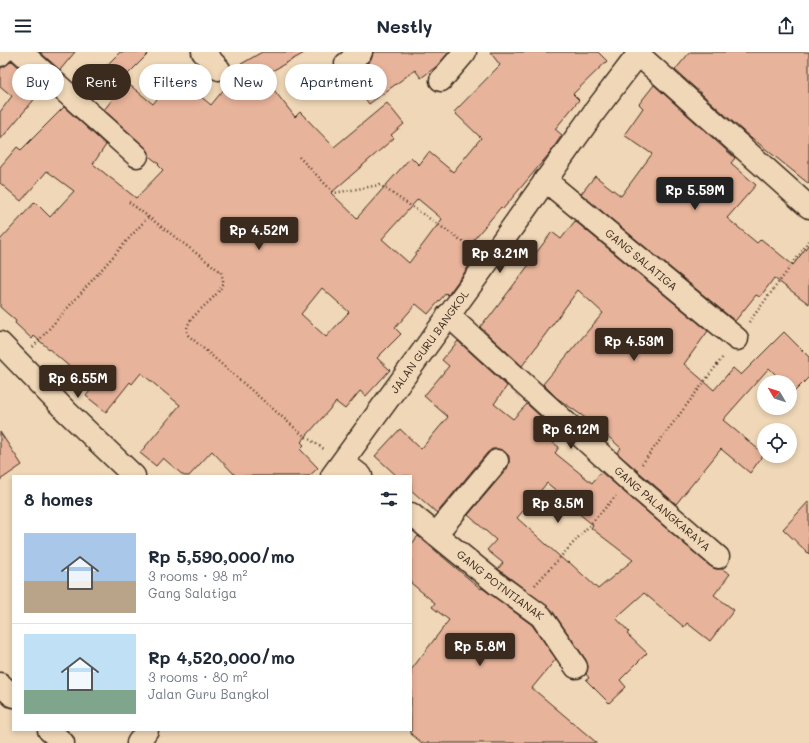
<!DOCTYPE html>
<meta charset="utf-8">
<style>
body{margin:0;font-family:Mali,sans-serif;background:#f6f6f7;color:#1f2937;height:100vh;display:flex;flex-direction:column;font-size:15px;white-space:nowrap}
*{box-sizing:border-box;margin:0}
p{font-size:13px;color:#747a83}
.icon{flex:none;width:22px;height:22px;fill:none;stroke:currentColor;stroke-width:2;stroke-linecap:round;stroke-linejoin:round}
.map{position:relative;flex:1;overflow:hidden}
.panel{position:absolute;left:12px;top:423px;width:400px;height:256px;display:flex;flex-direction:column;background:#fff;border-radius:0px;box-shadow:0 2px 6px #0003}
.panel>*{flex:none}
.banner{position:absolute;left:12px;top:12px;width:400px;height:36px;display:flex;gap:8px}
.needle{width:26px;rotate:309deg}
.tools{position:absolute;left:757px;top:323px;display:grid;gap:8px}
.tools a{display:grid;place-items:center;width:40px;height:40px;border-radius:50%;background:#fff;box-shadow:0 2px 6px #0003;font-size:20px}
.price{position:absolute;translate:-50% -34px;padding:0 9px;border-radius:4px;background:#3b2a1e;color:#fff;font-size:13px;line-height:26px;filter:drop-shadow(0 1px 2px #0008)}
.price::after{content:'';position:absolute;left:50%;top:24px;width:12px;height:9px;margin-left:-6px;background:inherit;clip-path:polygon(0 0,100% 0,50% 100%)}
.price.on{background:#222;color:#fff}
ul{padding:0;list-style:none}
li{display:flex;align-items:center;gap:12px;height:100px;padding:0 12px}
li+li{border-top:1px solid #e0e1e3}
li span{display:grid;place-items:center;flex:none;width:112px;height:80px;border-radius:0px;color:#555}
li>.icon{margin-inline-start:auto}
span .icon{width:48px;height:48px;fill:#fffc;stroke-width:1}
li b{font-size:17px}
h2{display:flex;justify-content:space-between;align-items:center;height:48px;padding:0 12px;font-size:17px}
.pill{padding:0 14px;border-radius:18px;background:#fff;box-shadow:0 2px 6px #0003;font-size:14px;line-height:36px}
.pill.on{background:#3b2a1e;color:#fff}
header{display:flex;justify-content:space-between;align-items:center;height:52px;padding:0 12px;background:#fff;font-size:18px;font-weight:800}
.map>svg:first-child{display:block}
</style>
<header><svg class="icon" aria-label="menu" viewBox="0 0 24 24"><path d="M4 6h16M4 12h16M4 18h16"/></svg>Nestly<svg class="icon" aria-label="share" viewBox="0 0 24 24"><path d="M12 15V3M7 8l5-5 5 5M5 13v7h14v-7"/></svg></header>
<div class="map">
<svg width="809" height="691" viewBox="0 0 809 691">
<rect width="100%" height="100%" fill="#efd7b7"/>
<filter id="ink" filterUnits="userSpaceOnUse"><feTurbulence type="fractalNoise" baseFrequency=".025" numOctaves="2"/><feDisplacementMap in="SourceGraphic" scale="8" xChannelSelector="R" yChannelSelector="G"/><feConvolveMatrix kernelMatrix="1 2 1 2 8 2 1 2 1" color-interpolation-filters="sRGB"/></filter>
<g filter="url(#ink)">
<g fill="#e7b39a" stroke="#3b2a1e" fill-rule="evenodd">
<path d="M40,0H75L60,18Z"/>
<path d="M120,0H150L120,30L105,15Z"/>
<path d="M262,0H306L263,24L295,65L300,60L334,95L387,51L404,72L391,83L394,86L331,141L357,166L411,105L419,113L429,100L453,120L481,86L454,60L500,13L490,0H598L607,9L573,42L579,48L555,77L562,83L549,102L503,157L501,155L465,198L475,206L448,243L446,241L428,262L416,252L395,276L401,282L377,306L390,318L366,344L360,339L345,357L336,350L301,390L304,393L300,397L318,416L309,424H236L212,399L189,424H184L163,406L156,414L140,401L180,353L141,321L132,332L130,330L106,360L86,344L93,335L34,284L32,287L15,271L16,269L0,255V188L35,150L50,165L74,139L47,119L21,149L0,131V115L17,95L21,98L64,55L106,93L93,112L136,146L163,118L158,113L159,112L149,104V100L145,95L104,58L126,30L153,52L176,24L211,53L239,19L236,15ZM418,147L442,167L409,211L382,187ZM322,236L349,260L326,285L301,262Z"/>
<path d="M373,0H449L437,14L421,26L415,18L369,52L349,24L354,22L369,10L372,5Z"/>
<path d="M690,0H809V132L752,86V87L675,18Z"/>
<path d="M12,9L43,37L0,88V60L12,44L0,34V17Z"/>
<path d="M654,33L735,106L731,111L756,133L727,166L757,191L761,187L793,213L809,192V252L774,226L760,245L756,243L735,269L581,142L595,124L621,144L652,102L624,83L643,56L639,52Z"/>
<path d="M575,169L708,279L684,312L714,338L733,316L741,323L784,280L809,305V325L794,340L790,337V330H783L769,316L723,368L764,402L750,421L721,397L676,452L617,401L621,396L594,372L557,346L543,332L603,261L578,238L522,314L480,275L487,266L488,267L534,206L533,205L552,180L561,187Z"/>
<path d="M458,289L507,334L494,352L513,367L527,352L541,365L532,376L559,395L555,401L592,431L601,420L710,514L716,517H722L730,522L714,543L734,558L710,589L687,571L684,575L644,541L616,566L629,580L627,582L647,601L620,628L626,635L609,651L586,628L589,626L586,622L588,614L586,608L551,557L498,517L503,511L487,498L496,488L468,463L507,417L509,411V404L505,400L499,397H492L487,401L437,461L411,438V424H397L375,404L400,377L421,397L448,365L424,344L449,314L442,308ZM547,431L574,453L572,456L593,473L591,476L633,508L598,537L569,510L567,511L517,466Z"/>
<path d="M0,380L22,413L0,428Z"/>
<path d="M809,449V502L783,477Z"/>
<path d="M418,484L481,537L482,536L532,573L556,607L532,636L597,691H422L411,682V618L449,568L432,555L435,551L411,531V493Z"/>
</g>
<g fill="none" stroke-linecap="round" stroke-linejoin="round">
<defs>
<g id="minor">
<path d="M21,0L137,104"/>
<path d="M203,0L219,17"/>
<path d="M0,3L3,0"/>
<path d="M639,3L809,155"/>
<path d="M346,12L361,0"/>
<path d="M441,28L465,0"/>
<path id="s1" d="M545,128L737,287"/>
<path id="s2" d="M448,263L630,429L718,505"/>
<path d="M343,410L361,424"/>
<path id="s3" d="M411,462L497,532L541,564L576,615"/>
<path d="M436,482L497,409"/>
<path d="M0,632L13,644"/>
<path d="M49,678L63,691"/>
</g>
<g id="tertiary">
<path d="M0,291L67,360L134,424"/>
<path id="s4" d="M332,424L489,208L595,59L640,0"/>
<path d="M138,691L147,678"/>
</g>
</defs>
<use href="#minor" stroke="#3b2a1e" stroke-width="25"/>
<use href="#tertiary" stroke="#3b2a1e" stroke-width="25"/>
<g stroke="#3b2a1e" stroke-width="2.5" stroke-dasharray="1 3" stroke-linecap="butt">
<path d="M299,105L334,141L380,133L471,195"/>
<path d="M129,150L221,220C221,222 223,226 223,229C222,247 180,265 188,283L304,384L324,397"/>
<path d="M749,270L803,198L809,187"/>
<path d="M33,295L148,165"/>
<path d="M642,412L723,305"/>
<path d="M535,533L616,444"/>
</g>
<use href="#minor" stroke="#efd7b7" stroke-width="22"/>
<use href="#tertiary" stroke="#efd7b7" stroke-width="22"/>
</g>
</g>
<g text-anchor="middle" stroke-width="3" stroke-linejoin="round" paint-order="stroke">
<g font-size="11" fill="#3b2a1e" stroke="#efd7b7">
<text dy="4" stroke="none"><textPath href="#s1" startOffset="125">GANG SALATIGA</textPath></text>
<text dy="4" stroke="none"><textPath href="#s4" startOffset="166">JALAN GURU BANGKOL</textPath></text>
<text dy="4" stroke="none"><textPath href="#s2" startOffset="289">GANG PALANGKARAYA</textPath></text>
<text dy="4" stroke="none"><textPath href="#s3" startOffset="114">GANG POTNTIANAK</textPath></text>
</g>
</g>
</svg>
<div class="tools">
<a><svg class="needle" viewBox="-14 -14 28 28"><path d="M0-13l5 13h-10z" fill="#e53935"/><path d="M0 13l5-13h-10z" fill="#747a83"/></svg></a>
<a><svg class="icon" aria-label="locate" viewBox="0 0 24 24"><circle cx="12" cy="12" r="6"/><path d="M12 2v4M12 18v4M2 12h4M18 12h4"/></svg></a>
</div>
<b class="price on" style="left:695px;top:159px">Rp 5.59M</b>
<b class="price" style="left:259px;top:199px">Rp 4.52M</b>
<b class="price" style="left:500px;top:222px">Rp 3.21M</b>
<b class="price" style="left:634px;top:310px">Rp 4.53M</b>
<b class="price" style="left:78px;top:347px">Rp 6.55M</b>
<b class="price" style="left:571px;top:398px">Rp 6.12M</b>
<b class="price" style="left:558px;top:472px">Rp 3.5M</b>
<b class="price" style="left:480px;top:615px">Rp 5.8M</b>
<div class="banner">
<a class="pill">Buy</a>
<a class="pill on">Rent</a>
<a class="pill">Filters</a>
<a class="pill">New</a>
<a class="pill">Apartment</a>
</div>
<section class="panel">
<h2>8 homes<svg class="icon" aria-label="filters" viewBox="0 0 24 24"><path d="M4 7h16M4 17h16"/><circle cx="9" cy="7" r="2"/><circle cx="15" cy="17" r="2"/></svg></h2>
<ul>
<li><span style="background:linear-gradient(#a9c7e8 60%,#b9a48a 0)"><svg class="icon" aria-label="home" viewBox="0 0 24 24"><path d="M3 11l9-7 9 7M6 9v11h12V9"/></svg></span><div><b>Rp 5,590,000/mo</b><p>3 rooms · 98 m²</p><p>Gang Salatiga</p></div></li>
<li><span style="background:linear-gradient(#bfe0f5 70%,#7fa58c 0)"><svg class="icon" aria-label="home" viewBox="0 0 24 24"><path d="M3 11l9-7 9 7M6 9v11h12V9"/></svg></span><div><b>Rp 4,520,000/mo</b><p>3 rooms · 80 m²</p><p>Jalan Guru Bangkol</p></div></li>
</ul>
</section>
</div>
